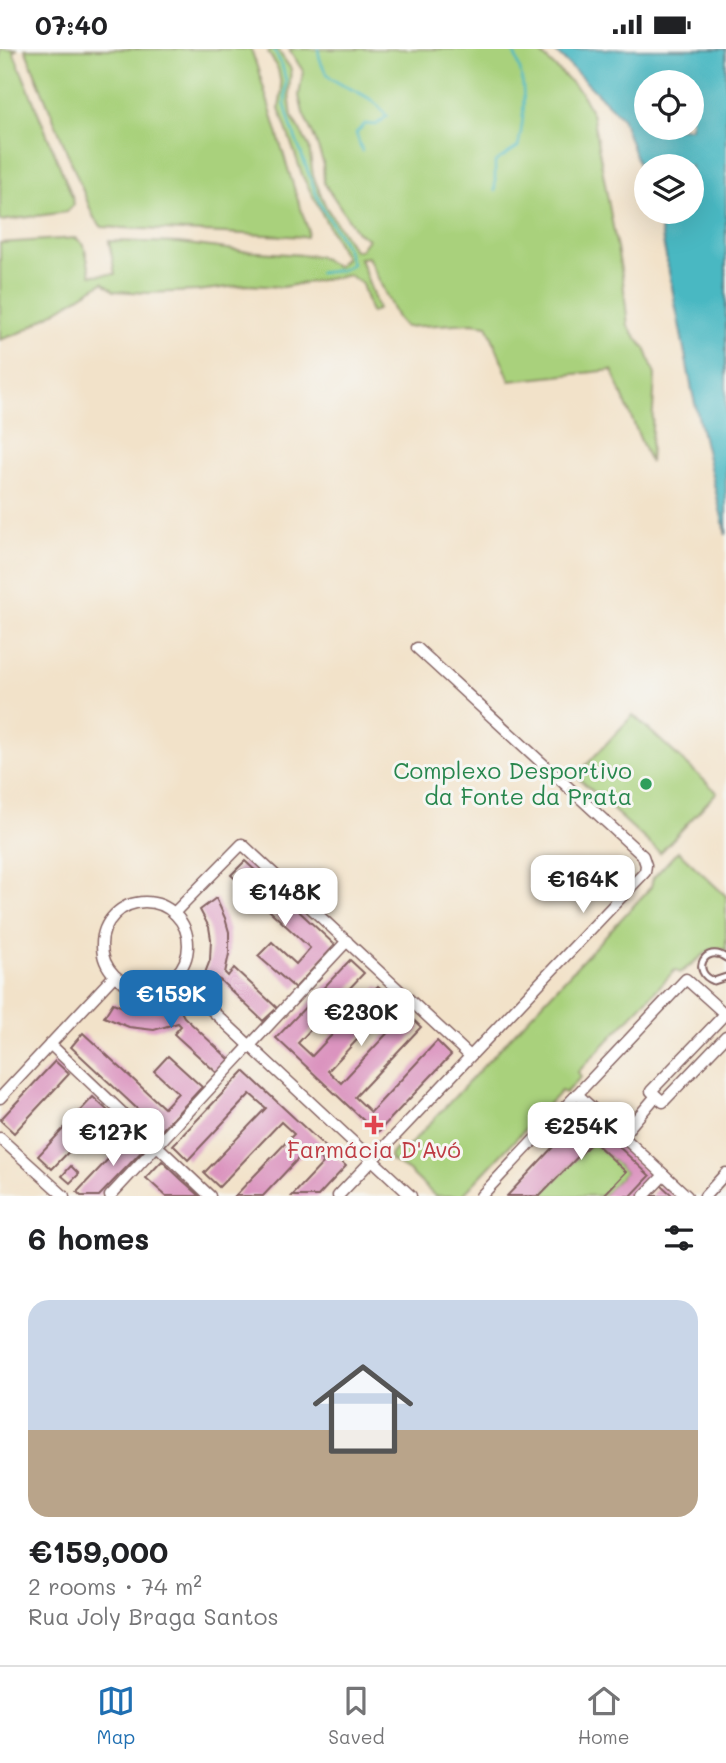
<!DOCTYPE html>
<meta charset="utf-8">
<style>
body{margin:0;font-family:Mali,sans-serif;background:#f2f2f2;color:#202124;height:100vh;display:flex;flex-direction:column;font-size:26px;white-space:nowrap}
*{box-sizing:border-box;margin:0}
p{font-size:23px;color:#757577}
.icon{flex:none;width:38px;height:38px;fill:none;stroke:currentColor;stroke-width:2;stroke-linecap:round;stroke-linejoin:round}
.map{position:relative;height:1147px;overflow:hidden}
.sheet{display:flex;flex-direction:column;background:#fff;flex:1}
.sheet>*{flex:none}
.buttons{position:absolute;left:634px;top:21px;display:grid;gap:14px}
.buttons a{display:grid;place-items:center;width:70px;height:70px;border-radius:50%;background:#fff;box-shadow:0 7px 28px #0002;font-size:35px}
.price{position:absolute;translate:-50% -60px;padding:0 16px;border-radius:14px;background:#fff;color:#222;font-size:23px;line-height:46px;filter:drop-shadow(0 2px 4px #0008)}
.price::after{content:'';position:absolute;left:50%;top:42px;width:21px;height:16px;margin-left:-10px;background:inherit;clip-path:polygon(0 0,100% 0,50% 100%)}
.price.current{background:#1f6fb2;color:#fff}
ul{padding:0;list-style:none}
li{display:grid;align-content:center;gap:14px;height:371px;padding:0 28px}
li+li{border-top:2px solid #e0e0e0}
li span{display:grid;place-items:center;height:217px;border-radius:21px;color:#555}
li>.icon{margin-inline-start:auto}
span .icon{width:126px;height:126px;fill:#fffc;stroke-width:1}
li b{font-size:30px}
h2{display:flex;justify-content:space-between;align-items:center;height:84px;padding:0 28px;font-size:30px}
.status{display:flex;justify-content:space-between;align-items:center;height:49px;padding:0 35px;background:#fff;direction:ltr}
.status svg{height:19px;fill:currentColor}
.dock{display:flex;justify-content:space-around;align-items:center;height:98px;border-top:2px solid #e0e0e0;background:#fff;font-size:19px;color:#757577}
.dock a{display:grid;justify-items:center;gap:4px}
.dock .current{color:#1f6fb2}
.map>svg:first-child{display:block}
</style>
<div class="status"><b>07:40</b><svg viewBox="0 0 49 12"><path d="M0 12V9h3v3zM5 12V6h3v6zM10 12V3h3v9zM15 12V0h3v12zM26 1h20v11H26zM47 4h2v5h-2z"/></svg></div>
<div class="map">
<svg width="726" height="1147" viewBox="0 0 726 1147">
<rect width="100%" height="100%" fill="#f6f6f2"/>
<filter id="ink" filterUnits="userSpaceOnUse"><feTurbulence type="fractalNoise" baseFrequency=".0143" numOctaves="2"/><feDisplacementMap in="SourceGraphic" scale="14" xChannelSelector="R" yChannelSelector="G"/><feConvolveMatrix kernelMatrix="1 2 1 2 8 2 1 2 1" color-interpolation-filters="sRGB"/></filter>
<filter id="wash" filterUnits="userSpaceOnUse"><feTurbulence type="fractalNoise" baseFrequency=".00686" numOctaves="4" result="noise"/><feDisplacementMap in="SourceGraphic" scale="28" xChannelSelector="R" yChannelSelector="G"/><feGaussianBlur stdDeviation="1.57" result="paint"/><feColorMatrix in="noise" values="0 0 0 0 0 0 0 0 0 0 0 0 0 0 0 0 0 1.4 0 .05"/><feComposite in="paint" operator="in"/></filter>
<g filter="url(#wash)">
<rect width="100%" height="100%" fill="#f2e2c9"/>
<g fill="#a9d17c" stroke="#7a7854" stroke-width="2">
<path d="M0,0H18L13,2L72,147L74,156L66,163L0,172Z"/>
<path d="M25,0H251C272,60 286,121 308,180L307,188L102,178L94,169Z"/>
<path d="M272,0H277L291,20L289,44L292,68L309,97L313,127L326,158L354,201H360L368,190L357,183L324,134L323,113L315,90L303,64L299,47L303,22L289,0H536L580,42L592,64L623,232L628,277L646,301L655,326L650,414L612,321L510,332L487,276L472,274L405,278L397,269L368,208L360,209L378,260L371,264L362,235L349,226L283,238L246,236L197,242L148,244L114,242L103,233L24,282L0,291V194L76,189L84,196L91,226L115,225L109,192L179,194L243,202L318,207L337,218L345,209L303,128L279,59L282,41L278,20L268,3Z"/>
<path d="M633,666L717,743L660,804L576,727Z"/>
<path d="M678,802L726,847V901L720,899L710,901L680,924L675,921L578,1023L581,1028L565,1044L561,1042L462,1147H435L409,1122L391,1111L390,1106L396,1099L405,1101L651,838L653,829Z"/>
<path d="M593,1092L626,1123L603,1147H540Z"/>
</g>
<path fill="#49b8c2" stroke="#4a6c76" stroke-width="2" fill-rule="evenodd" d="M553,0H726V486L693,346L661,182L654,163H691V117H646V138L622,69ZM646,33H691V79H646Z"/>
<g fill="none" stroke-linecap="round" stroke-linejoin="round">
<g stroke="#49b8c2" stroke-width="2.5">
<path d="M273,0L282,16L286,32L285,56L291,77L320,155L345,196L352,215L341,221L319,224"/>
<path d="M318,0C323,41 351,33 375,54C380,58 383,63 387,67L376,76L365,75L356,84L362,102"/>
<path d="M495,142V113L518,98C525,68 528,29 512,0"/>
</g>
</g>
<g id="blocks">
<g fill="#db94bf">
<path d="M245,812L335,896L295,939L258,907L272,893L296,915L310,899L231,826Z"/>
<path d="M216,849L225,869L229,883V905L225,924L228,927L234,919L277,959L263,972L220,931L205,924L210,911L211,890L209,878L200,861Z"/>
<path d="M350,911L364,924L298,994L312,1007L378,937L394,951L328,1022L341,1034L406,964L421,978L355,1048L371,1063L437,992L451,1006L377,1084L276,989Z"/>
<path d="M113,954L125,959L148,962L166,959L177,955L184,968L230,1011L217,1024L174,985L181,977L178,974L154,981L129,978L104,968Z"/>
<path d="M83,984L164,1059L178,1044L154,1022L168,1007L202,1038L161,1082L71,998Z"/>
<path d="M55,1012L69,1025L14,1084L0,1071Z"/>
<path d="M244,1022L346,1117L318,1147H292L324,1113L308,1099L263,1147H235L294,1085L281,1073L219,1138L204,1124L266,1059L250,1045L188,1111L173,1096Z"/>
<path d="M93,1048L108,1062L52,1120L38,1107Z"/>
<path d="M584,1065L650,1127L631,1147H603L626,1123L593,1092L540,1147H507Z"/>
<path d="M132,1085L146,1098L99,1147H81L77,1143Z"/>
<path d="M162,1112L182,1131L200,1147H166L146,1129Z"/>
<path d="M71,1117L79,1125L70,1134L62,1127Z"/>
<path d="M661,1136L673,1147H650Z"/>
</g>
</g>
</g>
<g filter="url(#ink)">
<use href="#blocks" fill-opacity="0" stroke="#856362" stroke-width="2"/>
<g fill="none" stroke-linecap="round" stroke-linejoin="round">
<defs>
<path id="lane" d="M726,909C705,894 690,923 714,932L726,928"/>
<g id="street">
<circle cx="145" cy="896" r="43"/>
<path d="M174,864L242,795L470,1007"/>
<path d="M175,927L411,1147"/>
<path d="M725,965L651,1042L663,1053L726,987"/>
<path d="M50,995L210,1147"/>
<path d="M577,1045L687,1147"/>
<path d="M0,1049L114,927"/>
<path d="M622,1087L656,1047"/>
<path d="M0,1089L64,1147"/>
<path d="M110,1147L347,892"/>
<path d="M338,1147L645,823L646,816L643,807L417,599"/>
<path d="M481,1147L686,930L726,966"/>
<path d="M644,1147L664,1126"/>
<path d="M705,1147L726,1124"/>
</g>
</defs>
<use href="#lane" stroke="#856362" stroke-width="9"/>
<use href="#street" stroke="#856362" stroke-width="13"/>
<use href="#lane" stroke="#fff" stroke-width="5"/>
<use href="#street" stroke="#fff" stroke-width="10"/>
</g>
</g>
<circle fill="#2e9e5b" stroke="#f6f6f2" stroke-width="2.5" cx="646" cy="735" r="7"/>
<path fill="#e0444e" stroke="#f6f6f2" stroke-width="2.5" d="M370.5 1065.5h7v7h7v7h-7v7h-7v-7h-7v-7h7z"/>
<g text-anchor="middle" stroke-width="6" stroke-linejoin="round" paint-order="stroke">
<g font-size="23" fill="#27864d" stroke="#f6f6f2" text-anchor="end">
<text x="632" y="730">Complexo Desportivo<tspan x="632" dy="26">da Fonte da Prata</tspan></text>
</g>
<g font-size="23" fill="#be3a42" stroke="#f6f6f2">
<text x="374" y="1109">Farmácia D'Avó</text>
</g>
</g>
</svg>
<div class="buttons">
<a><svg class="icon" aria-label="locate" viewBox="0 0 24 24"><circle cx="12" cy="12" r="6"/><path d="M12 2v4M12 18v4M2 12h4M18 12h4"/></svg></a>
<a><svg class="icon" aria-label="layers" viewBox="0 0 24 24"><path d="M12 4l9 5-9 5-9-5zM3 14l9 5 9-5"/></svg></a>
</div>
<b class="price" style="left:583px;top:866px">€164K</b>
<b class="price" style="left:285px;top:879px">€148K</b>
<b class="price current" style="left:171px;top:981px">€159K</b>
<b class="price" style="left:361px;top:999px">€230K</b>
<b class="price" style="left:581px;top:1113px">€254K</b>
<b class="price" style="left:113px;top:1119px">€127K</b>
</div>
<section class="sheet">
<h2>6 homes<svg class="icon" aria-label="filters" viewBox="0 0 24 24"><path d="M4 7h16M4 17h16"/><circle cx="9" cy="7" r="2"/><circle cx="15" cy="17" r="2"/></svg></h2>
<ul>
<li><span style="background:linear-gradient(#c9d6e8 60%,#b9a48a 0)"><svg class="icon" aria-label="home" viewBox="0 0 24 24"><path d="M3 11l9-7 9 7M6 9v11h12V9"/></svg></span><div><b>€159,000</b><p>2 rooms · 74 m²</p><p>Rua Joly Braga Santos</p></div></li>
</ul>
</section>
<nav class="dock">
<a class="current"><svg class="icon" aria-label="map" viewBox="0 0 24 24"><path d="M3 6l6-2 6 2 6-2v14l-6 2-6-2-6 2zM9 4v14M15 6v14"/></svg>Map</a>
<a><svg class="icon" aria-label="saved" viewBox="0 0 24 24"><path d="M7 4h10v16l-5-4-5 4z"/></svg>Saved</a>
<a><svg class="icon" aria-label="home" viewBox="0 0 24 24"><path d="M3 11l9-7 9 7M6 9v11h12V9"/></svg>Home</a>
</nav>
